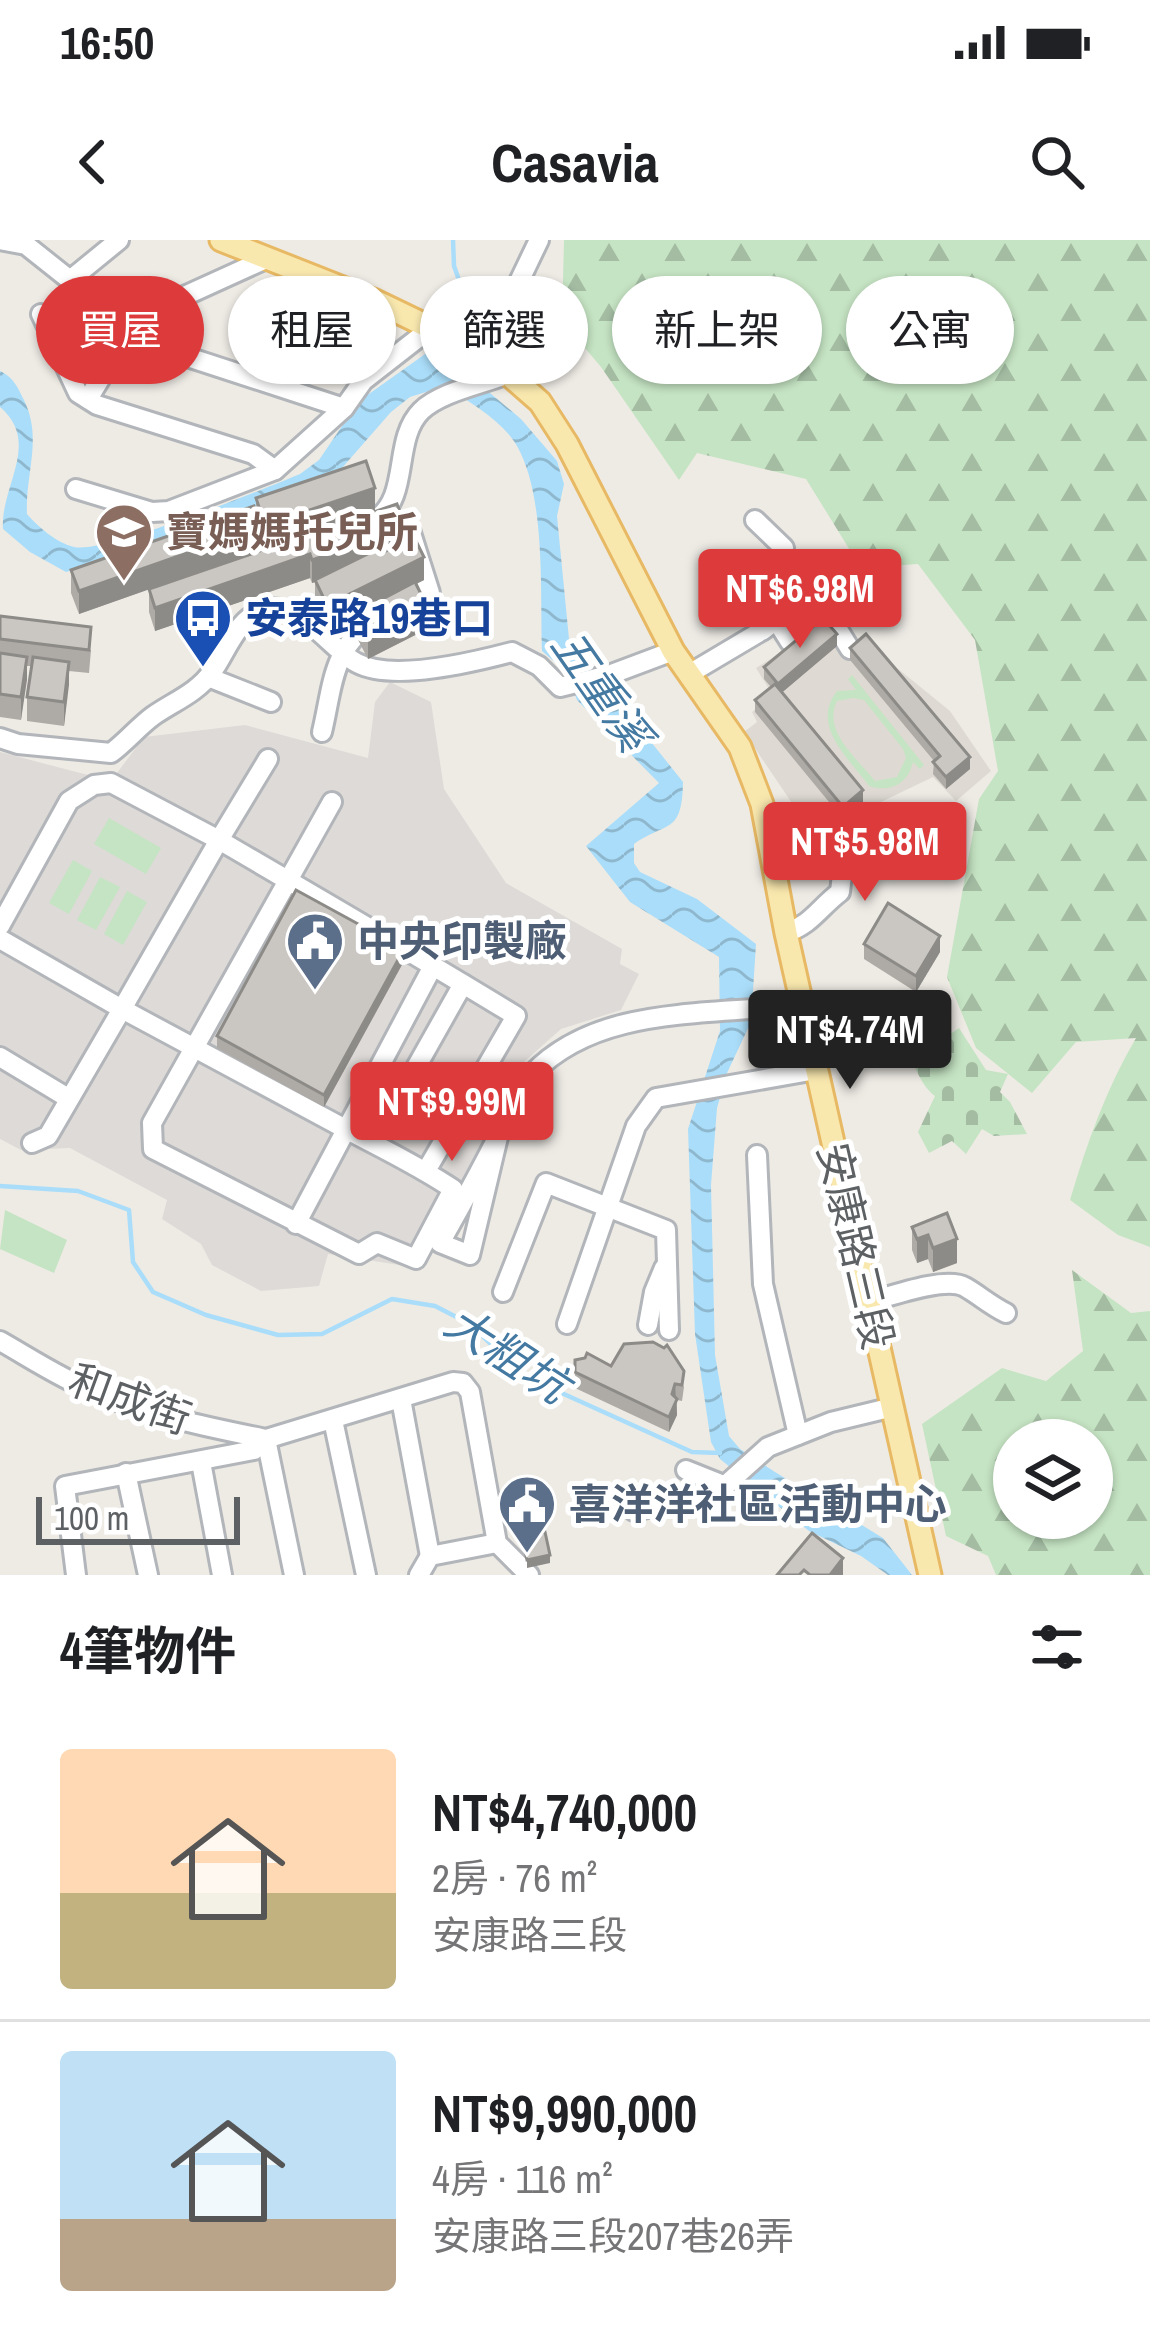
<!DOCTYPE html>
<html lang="zh-TW">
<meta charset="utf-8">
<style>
body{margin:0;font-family:"Archivo Narrow","Noto Sans TC",sans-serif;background:#f2f2f2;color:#202124;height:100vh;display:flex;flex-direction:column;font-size:45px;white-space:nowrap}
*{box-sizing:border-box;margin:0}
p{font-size:39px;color:#757577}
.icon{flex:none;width:66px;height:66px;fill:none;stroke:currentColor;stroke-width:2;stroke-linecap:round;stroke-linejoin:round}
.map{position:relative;height:1335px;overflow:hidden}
.drawer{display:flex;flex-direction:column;background:#fff;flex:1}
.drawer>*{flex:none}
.guide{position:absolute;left:36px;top:36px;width:1080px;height:108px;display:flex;gap:24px}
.controls{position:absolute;left:993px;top:1179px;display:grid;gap:24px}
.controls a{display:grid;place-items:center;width:120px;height:120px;border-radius:50%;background:#fff;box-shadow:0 3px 9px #0004;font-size:60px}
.scale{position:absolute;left:36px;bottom:30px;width:204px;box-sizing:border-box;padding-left:12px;border:6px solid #5d6164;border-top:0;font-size:33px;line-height:42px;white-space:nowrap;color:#5d6164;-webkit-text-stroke:9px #fff;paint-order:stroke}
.price{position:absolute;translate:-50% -102px;padding:0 27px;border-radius:12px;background:#dd3b3b;color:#fff;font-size:39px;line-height:78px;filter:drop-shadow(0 3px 6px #0008)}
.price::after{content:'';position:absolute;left:50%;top:72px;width:36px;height:27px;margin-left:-18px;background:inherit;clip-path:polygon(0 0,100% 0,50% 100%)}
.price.on{background:#222;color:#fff}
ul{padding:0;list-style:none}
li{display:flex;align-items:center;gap:36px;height:300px;padding:0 60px}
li+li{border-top:3px solid #e0e0e0}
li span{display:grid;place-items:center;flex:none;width:336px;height:240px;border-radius:12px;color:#555}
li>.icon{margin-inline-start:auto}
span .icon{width:144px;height:144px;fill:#fffc;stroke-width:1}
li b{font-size:51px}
h2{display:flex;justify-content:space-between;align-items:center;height:144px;padding:0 60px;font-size:51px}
.tag{padding:0 42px;border-radius:54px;background:#fff;box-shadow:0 3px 9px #0004;font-size:42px;line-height:108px}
.tag.on{background:#dd3b3b;color:#fff}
.status{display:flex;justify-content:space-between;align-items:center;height:84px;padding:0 60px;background:#fff;direction:ltr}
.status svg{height:33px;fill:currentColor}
header{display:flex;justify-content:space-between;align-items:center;height:156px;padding:0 60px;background:#fff;font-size:54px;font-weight:700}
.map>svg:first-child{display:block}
</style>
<div class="status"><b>16:50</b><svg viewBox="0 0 49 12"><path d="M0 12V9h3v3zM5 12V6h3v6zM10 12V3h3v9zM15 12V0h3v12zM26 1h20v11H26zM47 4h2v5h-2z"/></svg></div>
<header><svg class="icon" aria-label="back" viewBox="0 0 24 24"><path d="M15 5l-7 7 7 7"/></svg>Casavia<svg class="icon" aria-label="search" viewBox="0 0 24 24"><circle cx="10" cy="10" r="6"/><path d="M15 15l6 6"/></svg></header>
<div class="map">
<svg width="1150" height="1335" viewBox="0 0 1150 1335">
<defs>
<pattern id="forest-firs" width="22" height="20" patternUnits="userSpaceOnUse" patternTransform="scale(3)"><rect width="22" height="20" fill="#c5e4c3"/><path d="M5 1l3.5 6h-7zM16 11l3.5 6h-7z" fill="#a3bca2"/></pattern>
<pattern id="cemetery-stones" width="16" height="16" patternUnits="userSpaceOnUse" patternTransform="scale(3)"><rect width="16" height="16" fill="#c5e4c3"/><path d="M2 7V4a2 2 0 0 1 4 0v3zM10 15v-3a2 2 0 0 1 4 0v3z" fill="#a3bca2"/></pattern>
<pattern id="water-waves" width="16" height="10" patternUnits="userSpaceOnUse" patternTransform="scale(3)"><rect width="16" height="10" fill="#aaddf9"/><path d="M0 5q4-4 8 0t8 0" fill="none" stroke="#8eb7cd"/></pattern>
</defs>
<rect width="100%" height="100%" fill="#eeebe5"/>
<path fill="#dddad7" d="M390,442L431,462L444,549L506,643L622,709L620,724L639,734L621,770L561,789L525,821L419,1028L328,1014L319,1046L261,1051L212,1025L201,1004L162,979L167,960L70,908L21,910L0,899V512L111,541L144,497L245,485L368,518L375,462Z"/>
<path fill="#dedad3" d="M826,385L886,419L950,471L991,531L956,561L933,537L879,563L882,579L840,613L806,572L800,575L744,492L757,482L752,472L765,461L762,454L769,449L756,428Z"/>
<g fill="#c5e4c3" fill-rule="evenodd">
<path d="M852,435L924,525L920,529L913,522C908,544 890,553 869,546C848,517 810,486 837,451L856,450L848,439ZM853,458L864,460L903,509L906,518L897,537L875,541C857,518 822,491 837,461Z"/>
<path d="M109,578L161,608L146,634L94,604Z"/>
<path d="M73,620L92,631L69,674L49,663Z"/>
<path d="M100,637L120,647L96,690L77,680Z"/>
<path d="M127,651L147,662L123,705L104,694Z"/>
<path d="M5,970L67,1000L54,1033L0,1009Z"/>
</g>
<g fill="url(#forest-firs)" fill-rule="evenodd">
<path d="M564,0H1150V1007L1118,995L1070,960C1087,903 1106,849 1136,798L1076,802L1032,853L976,808L947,737L979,559L998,531L975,400L918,324L861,328L806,239L697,213L679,240L601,127L562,81Z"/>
<path d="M1072,1030L1131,1073L1150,1071V1335H996L988,1316L946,1296L922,1184L1002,1128L1046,1141L1083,1111ZM1014,1200H1092V1278H1014Z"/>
</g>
<path fill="url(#cemetery-stones)" d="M924,769L935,792V806L942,811L949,809L946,797L959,788L986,830L1008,834L1000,852L1010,862L1027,894L994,896L982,889L966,914L952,901L929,913L918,892L935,856C910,836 921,809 882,810V801L893,797L913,770Z"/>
<path fill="url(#water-waves)" d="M435,107L521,179L557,221L564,244L557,276L569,399L683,542C682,595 667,581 634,604V623L640,632L697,659L756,704L751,782L727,833L717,868L711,945L715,1115L729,1196L740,1209L775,1232L883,1298L912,1335H888L861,1316L809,1291L720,1219L711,1202L695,1094L688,889L720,791L719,717L630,662L586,606L659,543L577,460L565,431L542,411C540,352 546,257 517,206C503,181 469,162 445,146L410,157L391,172L335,236L214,289L66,332L30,312L3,289C0,246 42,203 0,167V131C14,138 17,146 24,160C43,199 25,233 27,274C38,287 57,303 74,307C105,314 264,249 300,234L319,220L359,161Z"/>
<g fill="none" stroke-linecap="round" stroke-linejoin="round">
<g stroke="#aaddf9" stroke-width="4.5">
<path d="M453,0L454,26L475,85L462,100"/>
<path d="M0,946L78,951L129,970L133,1022L153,1052L206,1075L278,1095L322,1094L392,1059L435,1066L470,1084L524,1136L692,1212L720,1213"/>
</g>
<defs>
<g id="minor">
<path d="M0,0L26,5L70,40L78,69L117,111"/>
<path d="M70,40L119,0"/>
<path d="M41,74L78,153L97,165L253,214L275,230"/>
<path d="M157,107L344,168"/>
<path d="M88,159L117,111L147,73L268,18"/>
<path d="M76,249L152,272L169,271L275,230L344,168L363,141L431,88"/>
<path d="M375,280C411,257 392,200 421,171C440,152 483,144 508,134L516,48L539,0"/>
<path d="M402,367L430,353L410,290"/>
<path d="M763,390L776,380L790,402L831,378L850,409"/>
<path d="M689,434L763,390L752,364L784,308L755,280"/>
<path d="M208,437L271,462"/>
<path d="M322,492C333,446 332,403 378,380"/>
<path d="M0,498L18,504L111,513C126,502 138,487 153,476C173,462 197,453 212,432C227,411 237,378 264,370C299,359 330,409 357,423C393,442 474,422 512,412L539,426L560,447L609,435L673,411"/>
<path d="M332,562L152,883L153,909L359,1014L377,1003L416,1019L453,949C416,924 377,906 338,885C266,846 194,807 122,769L219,600C318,658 418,716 516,776L426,931"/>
<path d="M0,686L69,561L94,545L111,543L219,600L268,519"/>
<path d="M786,693C812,684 819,668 840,652C845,599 859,591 907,575"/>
<path d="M0,699L122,769L48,896L32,903"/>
<path d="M0,817L68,858"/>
<path d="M468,855L509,873"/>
<path d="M499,893L470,1015L440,1003C461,966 482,928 501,890C509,872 518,848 532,834C600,763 713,777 802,764"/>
<path d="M374,902L463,744"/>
<path d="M757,915L763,1044L798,1195"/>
<path d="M296,984L433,726"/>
<path d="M503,1052L546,943L666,990L669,1090"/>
<path d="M869,1062C891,1056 946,1036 965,1047C979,1055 990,1065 1006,1073"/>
<path d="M567,1084L636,886L656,858L816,830"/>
<path d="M648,1085L654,1052L664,1028"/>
<path d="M0,1101C30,1118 60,1138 92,1151C147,1175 207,1187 266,1199"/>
<path d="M401,1159L430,1316"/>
<path d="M333,1180L366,1335"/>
<path d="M266,1199L294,1335"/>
<path d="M201,1222L222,1335"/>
<path d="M686,1230L726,1246"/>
<path d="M126,1233L148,1335"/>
<path d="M634,1271L719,1251L768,1207L831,1182L893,1167"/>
<path d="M76,1335L65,1246L254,1210L266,1199L453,1142L463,1143L470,1152L497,1303L529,1335"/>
<path d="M419,1335L430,1316L497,1303"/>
</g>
<path id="major" d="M221,0L373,60L431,88L508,134L540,162L567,204L673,411L740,507L762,564L786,693L930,1335"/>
</defs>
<use href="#minor" stroke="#b2b5b9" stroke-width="24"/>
<use href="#major" stroke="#e8b964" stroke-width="27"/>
<use href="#minor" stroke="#fff" stroke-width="18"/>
<use href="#major" stroke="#f9e8ae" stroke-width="21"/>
</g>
<g fill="#aeaaa6">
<path d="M366,221L265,308L261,295V310L406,302L424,340L416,344L427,389L368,419L356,396V374L327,388L315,363V342L312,343L310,338L155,391L149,372V349L79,374L71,353V330L256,274V258Z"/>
<path d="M0,376L91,410L89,433L69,431L64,486L27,481V457L32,426H27L21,480L0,477Z"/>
<path d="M837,406L782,452L863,562L843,579L755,472V460L771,447L764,439V427Z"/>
<path d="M850,408L970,529L946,549L933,534L934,521L850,420Z"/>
<path d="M864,704L940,712L916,752L864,719Z"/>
<path d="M404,721L324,867L217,808V796Z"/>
<path d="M947,973L957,1023L933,1032L928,1019L917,1023L912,1010V987Z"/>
<path d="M653,1102L684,1147L682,1161L677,1160V1175L669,1192L575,1148V1120L611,1126Z"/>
</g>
<g fill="#8d8b87">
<path d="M375,248V271L265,308V285Z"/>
<path d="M261,287V310L79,374V351Z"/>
<path d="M406,288V311L312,343V320Z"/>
<path d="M310,314V338L155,391V368Z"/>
<path d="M424,317V340L327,388V365Z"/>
<path d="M427,366V389L368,419V396Z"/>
<path d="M837,394V406L778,456V444Z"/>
<path d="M27,417V440L21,480V457Z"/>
<path d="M69,422V445L64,486V462Z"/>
<path d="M970,517V529L946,549V537Z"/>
<path d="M863,550V562L843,579V567Z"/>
<path d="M940,696V712L916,752V736Z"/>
<path d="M404,709V721L324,867V855Z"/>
<path d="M928,995V1019L917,1023V999Z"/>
<path d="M957,999V1023L933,1032V1008Z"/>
<path d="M675,1144L677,1175L669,1192V1177Z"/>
<path d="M550,1315V1323L527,1328V1320Z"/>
<path d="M843,1318V1335H830Z"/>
</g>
<g fill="#cac6c1" stroke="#8d8b87" stroke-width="3">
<path d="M366,221L375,248L265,285L256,258Z"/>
<path d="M397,264L406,288L312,320L310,314L155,368L149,349Z"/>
<path d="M254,266L261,287L79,351L71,330Z"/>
<path d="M414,297L424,317L327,365L315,340L384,306L386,311Z"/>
<path d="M415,342L427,366L368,396L356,373Z"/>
<path d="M0,376L91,387L89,410L0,399Z"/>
<path d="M823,378L837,394L778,444L764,427Z"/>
<path d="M866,394L970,517L946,537L933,522L940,516L850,408Z"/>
<path d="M0,413L27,417L21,457L0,454Z"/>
<path d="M33,417L69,422L64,462L27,457Z"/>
<path d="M775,444L863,550L843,567L755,460Z"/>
<path d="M296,650L404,709L324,855L217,796Z"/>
<path d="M888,663L940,696L916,736L864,704Z"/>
<path d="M947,973L957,999L933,1008L928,995L917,999L912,987Z"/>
<path d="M653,1102L664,1108L667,1105L684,1131L682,1145L675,1144L672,1154L677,1159L669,1177L575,1132V1120L585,1118L587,1113L611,1126L624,1104Z"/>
<path d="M545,1292L550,1315L527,1320L522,1297Z"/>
<path d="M812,1293L843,1318L830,1335H810L804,1330L799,1335H777Z"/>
</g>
<defs>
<symbol id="school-pin" viewBox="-11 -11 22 30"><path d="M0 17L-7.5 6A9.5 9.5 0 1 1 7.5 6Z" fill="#8d6e63" stroke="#fff"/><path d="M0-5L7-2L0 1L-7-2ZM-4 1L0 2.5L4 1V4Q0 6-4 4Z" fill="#fff"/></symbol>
<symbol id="bus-pin" viewBox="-11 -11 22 30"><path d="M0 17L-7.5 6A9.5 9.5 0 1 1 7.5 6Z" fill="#1a4fb4" stroke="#fff"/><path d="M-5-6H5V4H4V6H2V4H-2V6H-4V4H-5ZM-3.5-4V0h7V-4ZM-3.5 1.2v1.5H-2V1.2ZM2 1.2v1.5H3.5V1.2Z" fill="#fff"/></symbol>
<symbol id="civic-pin" viewBox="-11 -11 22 30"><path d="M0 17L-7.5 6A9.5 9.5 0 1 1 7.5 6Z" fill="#5c6f8a" stroke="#fff"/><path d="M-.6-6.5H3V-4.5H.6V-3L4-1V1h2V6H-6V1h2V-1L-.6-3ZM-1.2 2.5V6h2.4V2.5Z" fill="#fff"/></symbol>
</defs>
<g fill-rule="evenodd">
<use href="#school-pin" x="91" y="259" width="66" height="90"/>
<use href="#bus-pin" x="170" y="345" width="66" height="90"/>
<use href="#civic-pin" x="282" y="668" width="66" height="90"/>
<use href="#civic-pin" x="494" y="1231" width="66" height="90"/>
</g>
<g text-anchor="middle" stroke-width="10" stroke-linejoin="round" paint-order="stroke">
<g font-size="42" font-weight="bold" fill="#785e54" stroke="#fff" text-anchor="start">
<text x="166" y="307">寶媽媽托兒所</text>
</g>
<g font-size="42" font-weight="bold" fill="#164399" stroke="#fff" text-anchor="start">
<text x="245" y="393">安泰路19巷口</text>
</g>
<g font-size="42" font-weight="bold" fill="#4e5e75" stroke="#fff" text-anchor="start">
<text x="357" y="716">中央印製廠</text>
<text x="569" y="1279">喜洋洋社區活動中心</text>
</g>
<g font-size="42" fill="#5d6164" stroke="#fff">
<text transform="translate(856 1006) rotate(77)" y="15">安康路三段</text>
<text transform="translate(130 1159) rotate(20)" y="15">和成街</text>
</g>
<g font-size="45" font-style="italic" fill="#4479a2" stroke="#fff">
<text transform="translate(601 450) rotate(55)" y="16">五重溪</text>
<text transform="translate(507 1114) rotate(33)" y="16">大粗坑</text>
</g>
</g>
</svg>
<div class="controls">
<a><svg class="icon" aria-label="layers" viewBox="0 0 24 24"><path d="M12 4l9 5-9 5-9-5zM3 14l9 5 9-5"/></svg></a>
</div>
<div class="scale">100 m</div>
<b class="price" style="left:800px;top:411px">NT$6.98M</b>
<b class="price" style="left:865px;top:664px">NT$5.98M</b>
<b class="price on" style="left:850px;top:852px">NT$4.74M</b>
<b class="price" style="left:452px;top:924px">NT$9.99M</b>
<div class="guide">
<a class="tag on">買屋</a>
<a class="tag">租屋</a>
<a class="tag">篩選</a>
<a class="tag">新上架</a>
<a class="tag">公寓</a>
</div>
</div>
<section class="drawer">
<h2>4筆物件<svg class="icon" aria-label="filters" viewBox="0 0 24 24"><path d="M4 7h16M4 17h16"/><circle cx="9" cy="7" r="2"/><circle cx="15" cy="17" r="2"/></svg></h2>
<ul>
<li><span style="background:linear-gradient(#ffd9b3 60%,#c2b280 0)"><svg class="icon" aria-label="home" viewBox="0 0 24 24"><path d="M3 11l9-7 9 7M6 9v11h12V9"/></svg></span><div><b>NT$4,740,000</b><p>2房 · 76 m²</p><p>安康路三段</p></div></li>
<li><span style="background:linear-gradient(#bfe0f5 70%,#b9a48a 0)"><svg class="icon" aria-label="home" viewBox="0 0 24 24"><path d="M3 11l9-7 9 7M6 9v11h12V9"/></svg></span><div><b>NT$9,990,000</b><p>4房 · 116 m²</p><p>安康路三段207巷26弄</p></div></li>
</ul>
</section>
